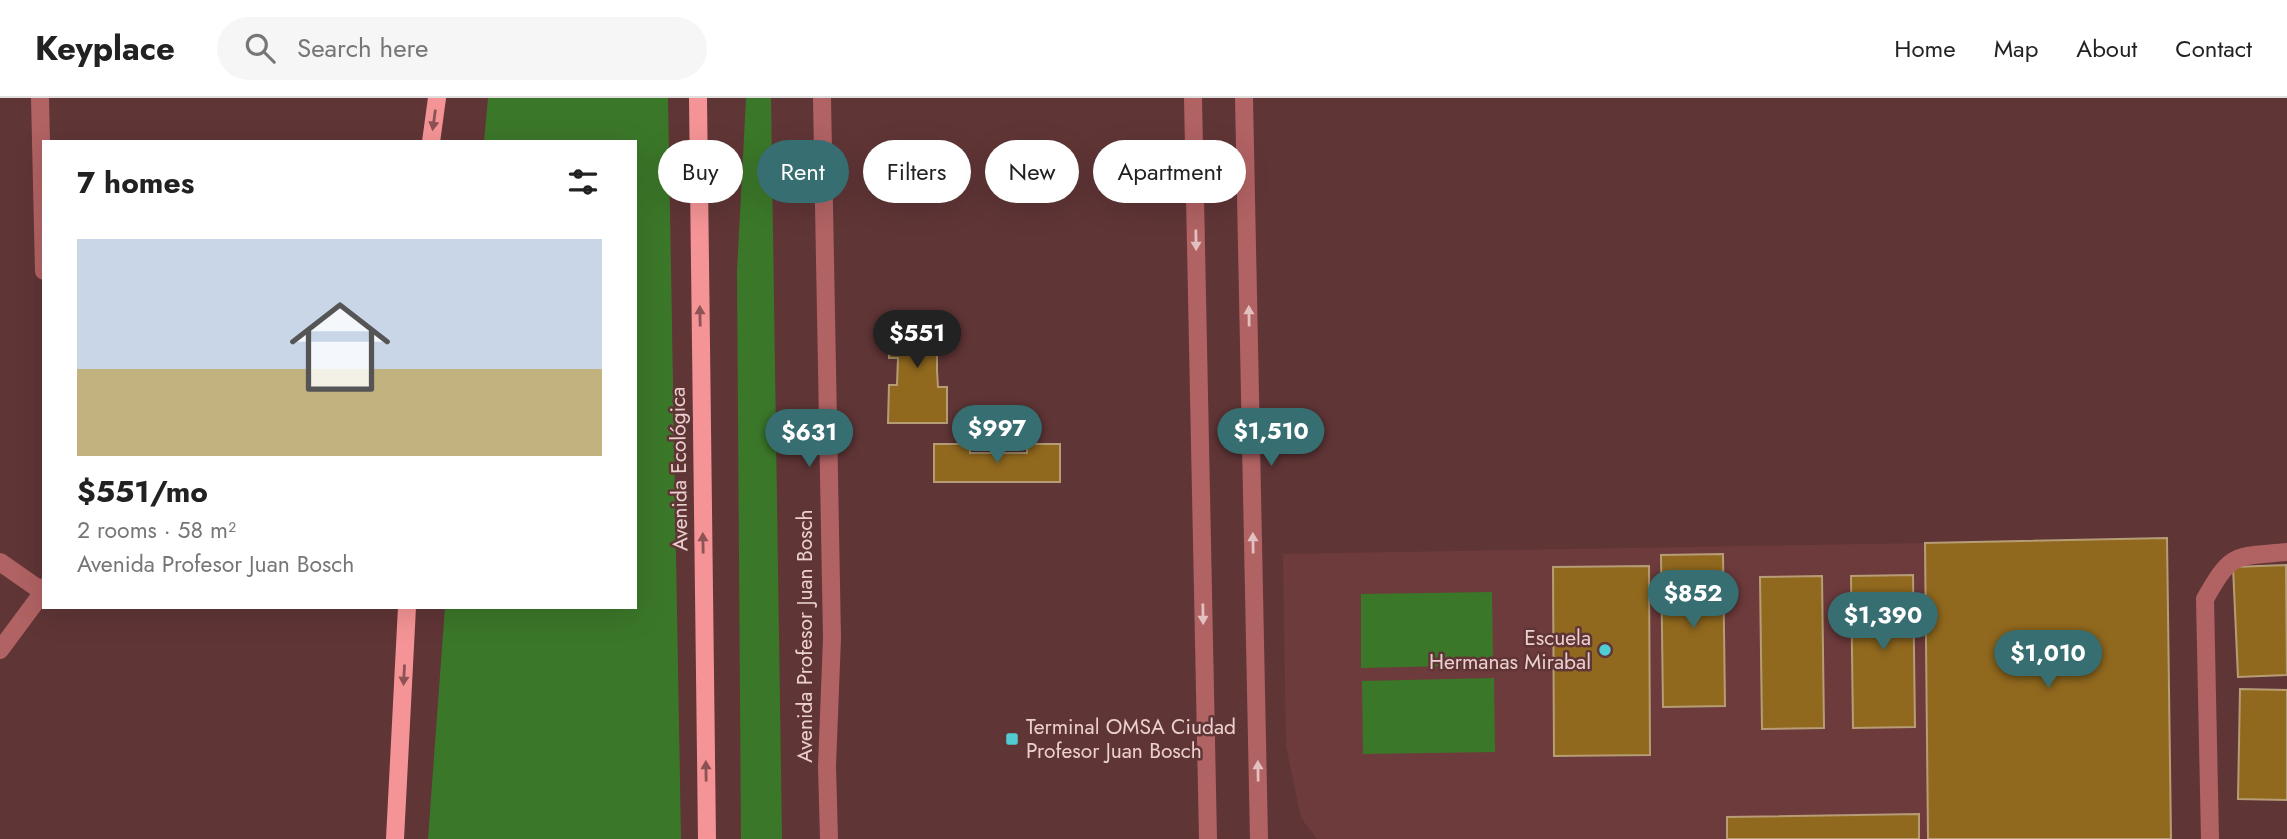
<!DOCTYPE html>
<meta charset="utf-8">
<style>
body{margin:0;font-family:Jost,sans-serif;background:#f6f6f6;color:#222;height:100vh;display:flex;flex-direction:column;font-size:26px;white-space:nowrap}
*{box-sizing:border-box;margin:0}
p{font-size:23px;color:#767676}
.icon{flex:none;width:38px;height:38px;fill:none;stroke:currentColor;stroke-width:2;stroke-linecap:round;stroke-linejoin:round}
.map{position:relative;flex:1;overflow:hidden}
.panel{position:absolute;left:42px;top:42px;width:595px;height:469px;display:flex;flex-direction:column;background:#fff;border-radius:0px;box-shadow:0 7px 28px #0002}
.panel>*{flex:none}
.guide{position:absolute;left:658px;top:42px;width:665px;height:63px;display:flex;gap:14px}
.price{position:absolute;translate:-50% -60px;padding:0 16px;border-radius:24px;background:#376e71;color:#fff;font-size:23px;line-height:46px;filter:drop-shadow(0 2px 4px #0008)}
.price::after{content:'';position:absolute;left:50%;top:42px;width:21px;height:16px;margin-left:-10px;background:inherit;clip-path:polygon(0 0,100% 0,50% 100%)}
.price.selected{background:#222;color:#fff}
ul{padding:0;list-style:none}
li{display:grid;align-content:center;gap:14px;height:371px;padding:0 35px}
li+li{border-top:2px solid #e0e0e0}
li span{display:grid;place-items:center;height:217px;border-radius:0px;color:#555}
li>.icon{margin-inline-start:auto}
span .icon{width:126px;height:126px;fill:#fffc;stroke-width:1}
li b{font-size:30px}
h2{display:flex;justify-content:space-between;align-items:center;height:84px;padding:0 35px;font-size:30px}
.chip{padding:0 24px;border-radius:32px;background:#fff;box-shadow:0 7px 28px #0002;font-size:24px;line-height:63px}
.chip.selected{background:#376e71;color:#fff}
header{display:flex;align-items:center;gap:42px;box-sizing:border-box;height:98px;padding:0 35px;background:#fff;border-bottom:2px solid #e0e0e0}
header strong{font-size:33px}
nav{display:flex;gap:38px;margin-inline-start:auto;font-size:24px}
.search{width:490px;height:63px;background:#f6f6f6;display:flex;align-items:center;gap:18px;box-sizing:border-box;padding:0 24px;border-radius:38px;color:#767676;font-size:26px}
.map>svg:first-child{display:block}
</style>
<header>
<strong>Keyplace</strong>
<div class="search"><svg class="icon" aria-label="search" viewBox="0 0 24 24"><circle cx="10" cy="10" r="6"/><path d="M15 15l6 6"/></svg>Search here</div>
<nav><a>Home</a><a>Map</a><a>About</a><a>Contact</a></nav>
</header>
<div class="map">
<svg width="2287" height="741" viewBox="0 0 2287 741">
<rect width="100%" height="100%" fill="#603536"/>
<path fill="#6e3b3c" d="M1925,445L1928,741H1317L1301,720L1286,648L1283,456Z"/>
<g fill="#3b7729">
<path d="M488,0H668L681,741H428L445,509H635V44H484Z"/>
<path d="M746,0H771L782,741H741L737,174Z"/>
<path d="M1492,494L1493,567L1361,570V496Z"/>
<path d="M1494,580L1495,654L1363,656L1362,583Z"/>
</g>
<g fill="#91691e" stroke="#b69d75" stroke-width="2">
<path d="M889,218H946V254L937,255V273L938,289H947V325H888L889,287H897L898,260H889Z"/>
<path d="M934,346H970V355H1027V346H1060V384H934Z"/>
<path d="M2167,440L2171,741H1928L1925,445Z"/>
<path d="M1723,456L1725,608L1663,609L1661,457Z"/>
<path d="M2286,467L2287,577L2238,579L2233,469Z"/>
<path d="M1649,468L1650,657L1554,658L1553,469Z"/>
<path d="M1913,477L1915,629L1853,630L1851,478Z"/>
<path d="M1822,478L1824,630L1762,631L1760,479Z"/>
<path d="M2240,591L2287,592V702L2238,701Z"/>
<path d="M1919,716V741H1727V719Z"/>
</g>
<g fill="none" stroke-linecap="round" stroke-linejoin="round">
<g stroke="#b16263" stroke-width="18">
<path d="M40,0L44,173"/>
<path d="M822,0L832,540L827,668L829,741"/>
<path d="M1193,0L1208,741"/>
<path d="M1244,0L1259,741"/>
<path d="M0,464L43,494"/>
<path d="M0,552L43,494L44,489"/>
<path d="M2210,741L2205,501C2232,453 2234,459 2287,454"/>
</g>
<g stroke="#f59496" stroke-width="18">
<path d="M698,0L707,741"/>
<path d="M431,44L437,0"/>
<path d="M395,741L407,509"/>
</g>
</g>
<defs><path id="oneway-solid" d="M-6-.8H1V-3.2L6.5 0L1 3.2V.8H-6Z" transform="scale(1.75)"/></defs>
<g fill="#8d5253">
<use href="#oneway-solid" transform="translate(434 22) rotate(98)"/>
<use href="#oneway-solid" transform="translate(700 218) rotate(-91)"/>
<use href="#oneway-solid" transform="translate(703 445) rotate(-91)"/>
<use href="#oneway-solid" transform="translate(404 577) rotate(93)"/>
<use href="#oneway-solid" transform="translate(706 673) rotate(-91)"/>
</g>
<g fill="#e3c0c0">
<use href="#oneway-solid" transform="translate(1196 142) rotate(89)"/>
<use href="#oneway-solid" transform="translate(1249 218) rotate(-91)"/>
<use href="#oneway-solid" transform="translate(1253 445) rotate(-91)"/>
<use href="#oneway-solid" transform="translate(1203 516) rotate(89)"/>
<use href="#oneway-solid" transform="translate(1258 673) rotate(-91)"/>
</g>
<g fill="#51ccd2" stroke="#603536" stroke-width="2.5">
<circle cx="1605" cy="552" r="7"/>
<rect x="1005" y="634" width="14" height="14" rx="3.5"/>
</g>
<g text-anchor="middle" stroke-width="5" stroke-linejoin="round" paint-order="stroke">
<g font-size="21" fill="#ecd0d0" stroke="#603536">
<text transform="translate(679 371) rotate(-91)" y="7">Avenida Ecológica</text>
<text transform="translate(805 538) rotate(-90)" y="7">Avenida Profesor Juan Bosch</text>
</g>
<g font-size="21" fill="#ecd0d0" stroke="#603536" text-anchor="end">
<text x="1591" y="547">Escuela<tspan x="1591" dy="24">Hermanas Mirabal</tspan></text>
<text x="1026" y="636" text-anchor="start">Terminal OMSA Ciudad<tspan x="1026" dy="24">Profesor Juan Bosch</tspan></text>
</g>
</g>
</svg>
<b class="price selected" style="left:917px;top:272px">$551</b>
<b class="price" style="left:997px;top:367px">$997</b>
<b class="price" style="left:1271px;top:370px">$1,510</b>
<b class="price" style="left:809px;top:371px">$631</b>
<b class="price" style="left:1693px;top:532px">$852</b>
<b class="price" style="left:1883px;top:554px">$1,390</b>
<b class="price" style="left:2048px;top:592px">$1,010</b>
<div class="guide">
<a class="chip">Buy</a>
<a class="chip selected">Rent</a>
<a class="chip">Filters</a>
<a class="chip">New</a>
<a class="chip">Apartment</a>
</div>
<section class="panel">
<h2>7 homes<svg class="icon" aria-label="filters" viewBox="0 0 24 24"><path d="M4 7h16M4 17h16"/><circle cx="9" cy="7" r="2"/><circle cx="15" cy="17" r="2"/></svg></h2>
<ul>
<li><span style="background:linear-gradient(#c9d6e8 60%,#c2b280 0)"><svg class="icon" aria-label="home" viewBox="0 0 24 24"><path d="M3 11l9-7 9 7M6 9v11h12V9"/></svg></span><div><b>$551/mo</b><p>2 rooms · 58 m²</p><p>Avenida Profesor Juan Bosch</p></div></li>
</ul>
</section>
</div>
